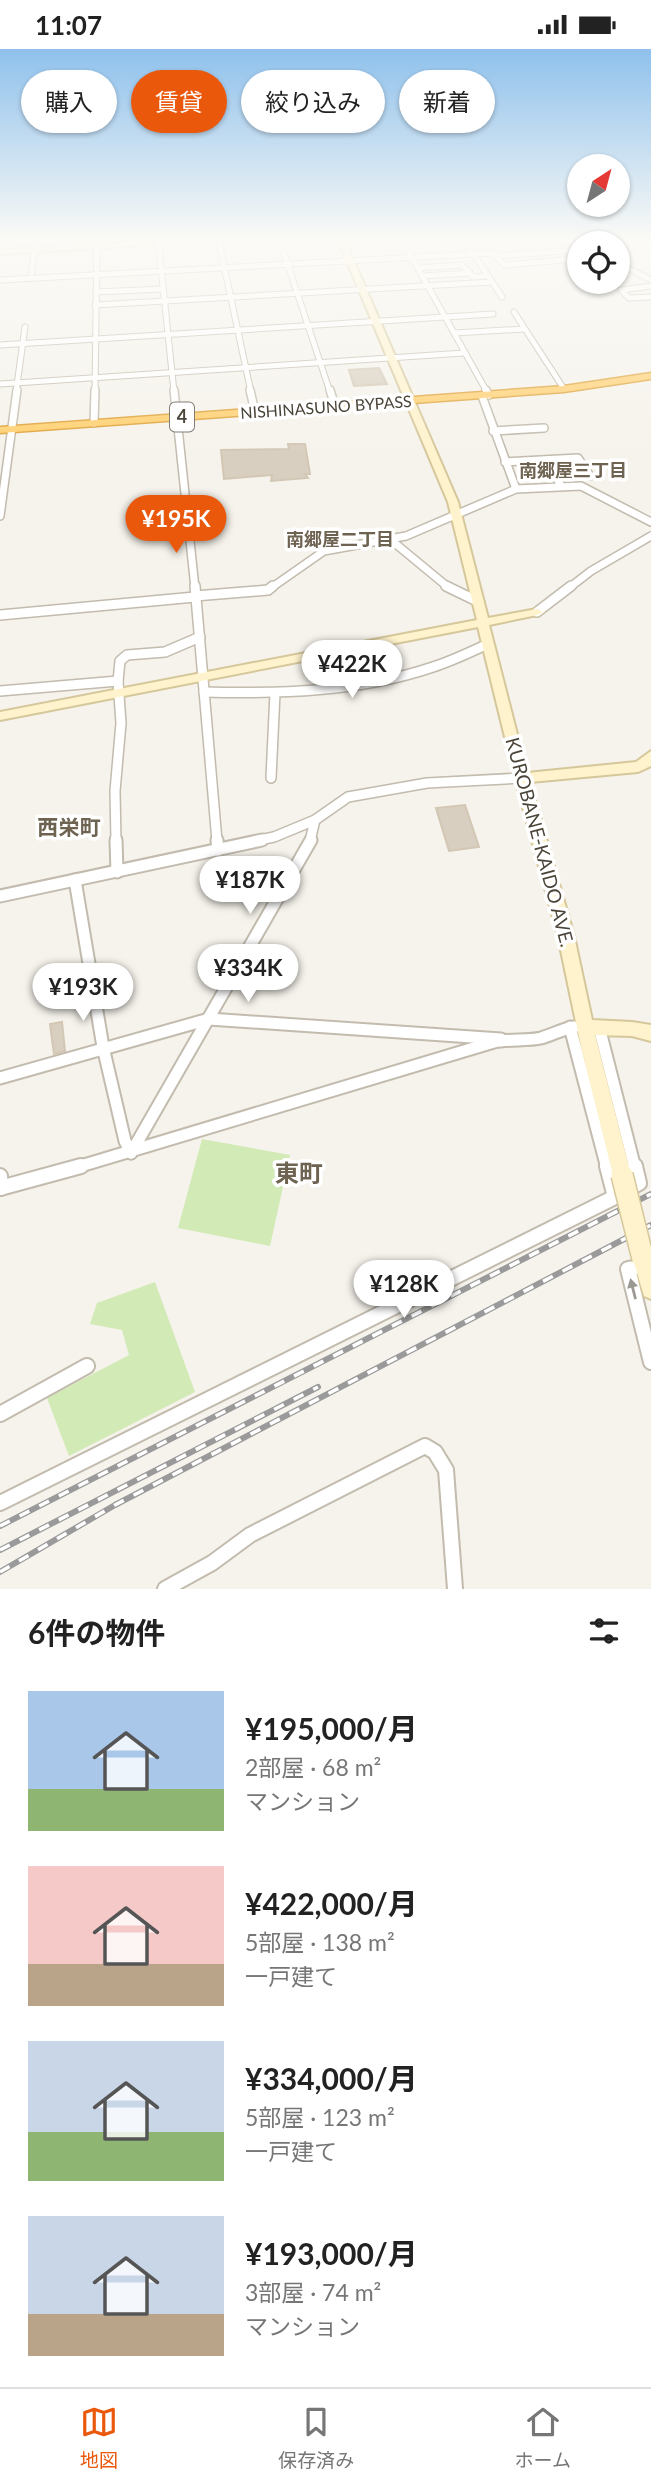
<!DOCTYPE html>
<html lang="ja">
<meta charset="utf-8">
<style>
body{margin:0;font-family:Lato,"Noto Sans JP",sans-serif;background:#f2f2f2;color:#222;height:100vh;display:flex;flex-direction:column;font-size:26px;white-space:nowrap}
*{box-sizing:border-box;margin:0}
p{font-size:23px;color:#767676}
.icon{flex:none;width:38px;height:38px;fill:none;stroke:currentColor;stroke-width:2;stroke-linecap:round;stroke-linejoin:round}
.map{position:relative;height:1540px;overflow:hidden}
.drawer{display:flex;flex-direction:column;background:#fff;flex:1}
.drawer>*{flex:none}
.banner{position:absolute;left:21px;top:21px;width:609px;height:63px;display:flex;gap:14px}
.needle{width:46px;rotate:36deg}
.tools{position:absolute;left:567px;top:105px;display:grid;gap:14px}
.tools a{display:grid;place-items:center;width:63px;height:63px;border-radius:50%;background:#fff;box-shadow:0 2px 5px #0004;font-size:35px}
.price{position:absolute;translate:-50% -60px;padding:0 16px;border-radius:24px;background:#fff;color:#222;font-size:23px;line-height:46px;filter:drop-shadow(0 2px 4px #0008)}
.price::after{content:'';position:absolute;left:50%;top:42px;width:21px;height:16px;margin-left:-10px;background:inherit;clip-path:polygon(0 0,100% 0,50% 100%)}
.price.selected{background:#ea580c;color:#fff}
ul{padding:0;list-style:none}
li{display:flex;align-items:center;gap:21px;height:175px;padding:0 28px}
li span{display:grid;place-items:center;flex:none;width:196px;height:140px;border-radius:0px;color:#555}
li>.icon{margin-inline-start:auto}
span .icon{width:84px;height:84px;fill:#fffc;stroke-width:1}
li b{font-size:30px}
h2{display:flex;justify-content:space-between;align-items:center;height:84px;padding:0 28px;font-size:30px}
.tag{padding:0 24px;border-radius:32px;background:#fff;box-shadow:0 2px 5px #0004;font-size:24px;line-height:63px}
.tag.selected{background:#ea580c;color:#fff}
.status{display:flex;justify-content:space-between;align-items:center;height:49px;padding:0 35px;background:#fff;direction:ltr}
.status svg{height:19px;fill:currentColor}
.dock{display:flex;justify-content:space-around;align-items:center;height:98px;border-top:2px solid #e0e0e0;background:#fff;font-size:19px;color:#767676}
.dock a{display:grid;justify-items:center;gap:4px}
.dock .selected{color:#ea580c}
.map>svg:first-child{display:block}
</style>
<div class="status"><b>11:07</b><svg viewBox="0 0 49 12"><path d="M0 12V9h3v3zM5 12V6h3v6zM10 12V3h3v9zM15 12V0h3v12zM26 1h20v11H26zM47 4h2v5h-2z"/></svg></div>
<div class="map">
<svg width="651" height="1540" viewBox="0 0 651 1540">
<rect width="100%" height="100%" fill="#f6f3ec"/>
<g fill="#d2eab5">
<path d="M202,1090L290,1106L270,1197L178,1179Z"/>
<path d="M155,1233L195,1343L69,1407L47,1349L129,1306L122,1281L90,1275L97,1254Z"/>
</g>
<g fill="#d8cfc1" stroke="#d3c7b4" stroke-width="2">
<path d="M379,319L387,335L354,337L349,321Z"/>
<path d="M288,395H305L310,425H305L308,429L271,432L272,426L224,430L221,401L289,400Z"/>
<path d="M465,756L479,798L449,802L436,759Z"/>
<path d="M62,973L65,1002L54,1005L50,975Z"/>
</g>
<g fill="none" stroke-linecap="round" stroke-linejoin="round">
<defs>
<g id="street-far4">
<path d="M158,189L174,343"/>
<path d="M218,189L251,343"/>
<path d="M279,189L330,343"/>
<path d="M401,189L487,343"/>
<path d="M463,189L502,248"/>
<path d="M564,189L579,197"/>
<path d="M496,207L579,201"/>
<path d="M618,214L651,231"/>
<path d="M418,219L462,216L473,228L484,227"/>
<path d="M422,227L470,224"/>
<path d="M31,229L36,189"/>
<path d="M0,231L493,204L504,216L577,210L570,201"/>
<path d="M651,237L621,241L629,249L651,248"/>
<path d="M96,243L163,240"/>
<path d="M95,256L492,233"/>
<path d="M514,263L564,340"/>
<path d="M454,284L524,280"/>
<path d="M0,296L493,265"/>
<path d="M0,335L464,304"/>
<path d="M16,343L25,278"/>
<path d="M95,343L97,189"/>
</g>
<g id="street-far3">
<path d="M174,341L195,539"/>
<path d="M250,341L255,363"/>
<path d="M330,341L335,357"/>
<path d="M486,341L489,346"/>
<path d="M482,347L516,440"/>
<path d="M94,374L95,341"/>
<path d="M493,382L544,379"/>
<path d="M547,411L561,437"/>
<path d="M505,413L578,409L590,427"/>
<path d="M0,467L17,341"/>
<path d="M391,491L449,539"/>
<path d="M271,539L324,502L406,487L516,440L581,437L651,473"/>
<path d="M569,539L591,522L651,487"/>
</g>
<g id="street-far2">
<path d="M195,537L217,792"/>
<path d="M446,537L479,553"/>
<path d="M195,547L268,541L273,537"/>
<path d="M537,563L571,537"/>
<path d="M0,566L195,548"/>
<path d="M0,642L118,632"/>
<path d="M204,643C281,645 359,643 433,618C452,612 470,603 488,595"/>
<path d="M271,729L275,644"/>
<path d="M116,792L115,742L121,674L118,632L120,612L127,606L165,603L200,588"/>
<path d="M254,792L274,788L315,771L348,748L427,734L522,729"/>
<path d="M310,792L315,771"/>
</g>
<g id="street-far1">
<path d="M116,791L117,823"/>
<path d="M217,791L218,801"/>
<path d="M75,831L103,998L125,1092L131,1104"/>
<path d="M0,847L262,791"/>
<path d="M570,978L607,1119"/>
<path d="M599,978L635,1119"/>
<path d="M0,1029L209,970L501,990"/>
<path d="M131,1104L311,791"/>
<path d="M74,1119L494,993C509,990 528,992 541,989C552,986 562,980 574,978"/>
</g>
<g id="street">
<path d="M0,1127L1,1139"/>
<path d="M0,1139L81,1117"/>
<path d="M624,1142L639,1134L635,1117"/>
<path d="M633,1219L628,1220L651,1313"/>
<path d="M0,1365L87,1317"/>
<path d="M0,1454L615,1148L607,1117"/>
<path d="M165,1540L212,1514L250,1486L425,1397L435,1403L446,1421L455,1540"/>
</g>
<g id="secondary">
<path d="M215,189H263L0,205V201Z"/>
<path d="M337,189H344L458,453L488,569L537,560L543,563L537,566L489,576L527,724L636,713L651,702V717L638,723L530,733L574,887L592,971L632,973L651,976V992L632,987L595,986L631,1126L629,1133L622,1135L615,1133L613,1126L582,1002L558,887L515,729L478,578L0,671V663L477,571L448,453Z"/>
<path d="M643,1200L651,1206V1250L644,1247L633,1210L636,1203Z"/>
</g>
<path id="highway" d="M651,324V330L564,343L0,384V378L564,337Z"/>
</defs>
<use href="#street-far4" stroke="#c2bbae" stroke-width="7"/>
<use href="#street-far3" stroke="#c2bbae" stroke-width="10"/>
<use href="#street-far2" stroke="#c2bbae" stroke-width="12"/>
<use href="#street-far1" stroke="#c2bbae" stroke-width="15"/>
<use href="#street" stroke="#c2bbae" stroke-width="18"/>
<use href="#secondary" stroke="#d6c79b" stroke-width="4"/>
<use href="#highway" stroke="#e0a43c" stroke-width="3"/>
<use href="#street-far4" stroke="#fff" stroke-width="5"/>
<use href="#street-far3" stroke="#fff" stroke-width="7"/>
<use href="#street-far2" stroke="#fff" stroke-width="9"/>
<use href="#street-far1" stroke="#fff" stroke-width="11"/>
<use href="#street" stroke="#fff" stroke-width="14"/>
<use href="#secondary" fill="#fff3cd" fill-rule="evenodd"/>
<use href="#highway" fill="#ffcf6e" fill-rule="evenodd"/>
<defs>
<g id="rail">
<path d="M0,1477L651,1145"/>
<path d="M0,1501L318,1338"/>
<path d="M0,1523L115,1456L651,1176"/>
</g>
</defs>
<use href="#rail" stroke="#9a9a9a" stroke-width="6"/>
<use href="#rail" stroke="#fff" stroke-width="3.5" stroke-dasharray="11" stroke-linecap="butt"/>
<defs>
<path id="secondary-bridge" d="M622,1126L643,1210"/>
</defs>
<use href="#secondary-bridge" stroke="#d6c79b" stroke-width="24" stroke-linecap="butt"/>
<use href="#secondary-bridge" stroke="#fff3cd" stroke-width="21"/>
</g>
<defs><path id="oneway-solid" d="M-6-.8H1V-3.2L6.5 0L1 3.2V.8H-6Z" transform="scale(1.75)"/></defs>
<use fill="#9c9892" href="#oneway-solid" transform="translate(633 1240) rotate(-104)"/>
<linearGradient id="sky" x2="0" y2="1"><stop stop-color="#8fc1ec"/><stop offset="0.47" stop-color="#fbfaf6"/><stop offset="1" stop-color="#fbfaf6" stop-opacity="0"/></linearGradient>
<rect width="651" height="405" fill="url(#sky)"/>
<g text-anchor="middle" stroke-width="7" stroke-linejoin="round" paint-order="stroke">
<g font-size="16" fill="#4b4439" stroke="#fff">
<text transform="translate(326 358) rotate(-4)" y="6">NISHINASUNO BYPASS</text>
</g>
<rect fill="#fff" stroke="#817c74" stroke-width="2" x="170" y="353.5" width="24" height="29" rx="5"/>
<g font-size="18" font-weight="bold" fill="#4b4439">
<text x="182" y="374">4</text>
</g>
<g font-size="18" font-weight="bold" fill="#6e6250" stroke="#fff">
<text x="573" y="428">南郷屋三丁目</text>
<text x="340" y="497">南郷屋二丁目</text>
</g>
<g font-size="19" fill="#4b4439" stroke="#fff">
<text transform="translate(540 793) rotate(75)" y="7">KUROBANE-KAIDO AVE.</text>
</g>
<g font-size="21" font-weight="bold" fill="#6e6250" stroke="#fff">
<text x="69" y="786">西栄町</text>
</g>
<g font-size="24" font-weight="bold" fill="#6e6250" stroke="#fff">
<text x="299" y="1133">東町</text>
</g>
</g>
</svg>
<div class="tools">
<a><svg class="needle" viewBox="-14 -14 28 28"><path d="M0-13l5 13h-10z" fill="#e53935"/><path d="M0 13l5-13h-10z" fill="#767676"/></svg></a>
<a><svg class="icon" aria-label="locate" viewBox="0 0 24 24"><circle cx="12" cy="12" r="6"/><path d="M12 2v4M12 18v4M2 12h4M18 12h4"/></svg></a>
</div>
<b class="price selected" style="left:176px;top:506px">¥195K</b>
<b class="price" style="left:352px;top:651px">¥422K</b>
<b class="price" style="left:250px;top:867px">¥187K</b>
<b class="price" style="left:248px;top:955px">¥334K</b>
<b class="price" style="left:83px;top:974px">¥193K</b>
<b class="price" style="left:404px;top:1271px">¥128K</b>
<div class="banner">
<a class="tag">購入</a>
<a class="tag selected">賃貸</a>
<a class="tag">絞り込み</a>
<a class="tag">新着</a>
</div>
</div>
<section class="drawer">
<h2>6件の物件<svg class="icon" aria-label="filters" viewBox="0 0 24 24"><path d="M4 7h16M4 17h16"/><circle cx="9" cy="7" r="2"/><circle cx="15" cy="17" r="2"/></svg></h2>
<ul>
<li><span style="background:linear-gradient(#a9c7e8 70%,#8fb573 0)"><svg class="icon" aria-label="home" viewBox="0 0 24 24"><path d="M3 11l9-7 9 7M6 9v11h12V9"/></svg></span><div><b>¥195,000/月</b><p>2部屋 · 68 m²</p><p>マンション</p></div></li>
<li><span style="background:linear-gradient(#f6c9c9 70%,#b9a48a 0)"><svg class="icon" aria-label="home" viewBox="0 0 24 24"><path d="M3 11l9-7 9 7M6 9v11h12V9"/></svg></span><div><b>¥422,000/月</b><p>5部屋 · 138 m²</p><p>一戸建て</p></div></li>
<li><span style="background:linear-gradient(#c9d6e8 65%,#8fb573 0)"><svg class="icon" aria-label="home" viewBox="0 0 24 24"><path d="M3 11l9-7 9 7M6 9v11h12V9"/></svg></span><div><b>¥334,000/月</b><p>5部屋 · 123 m²</p><p>一戸建て</p></div></li>
<li><span style="background:linear-gradient(#c9d6e8 70%,#b9a48a 0)"><svg class="icon" aria-label="home" viewBox="0 0 24 24"><path d="M3 11l9-7 9 7M6 9v11h12V9"/></svg></span><div><b>¥193,000/月</b><p>3部屋 · 74 m²</p><p>マンション</p></div></li>
</ul>
</section>
<nav class="dock">
<a class="selected"><svg class="icon" aria-label="map" viewBox="0 0 24 24"><path d="M3 6l6-2 6 2 6-2v14l-6 2-6-2-6 2zM9 4v14M15 6v14"/></svg>地図</a>
<a><svg class="icon" aria-label="saved" viewBox="0 0 24 24"><path d="M7 4h10v16l-5-4-5 4z"/></svg>保存済み</a>
<a><svg class="icon" aria-label="home" viewBox="0 0 24 24"><path d="M3 11l9-7 9 7M6 9v11h12V9"/></svg>ホーム</a>
</nav>
